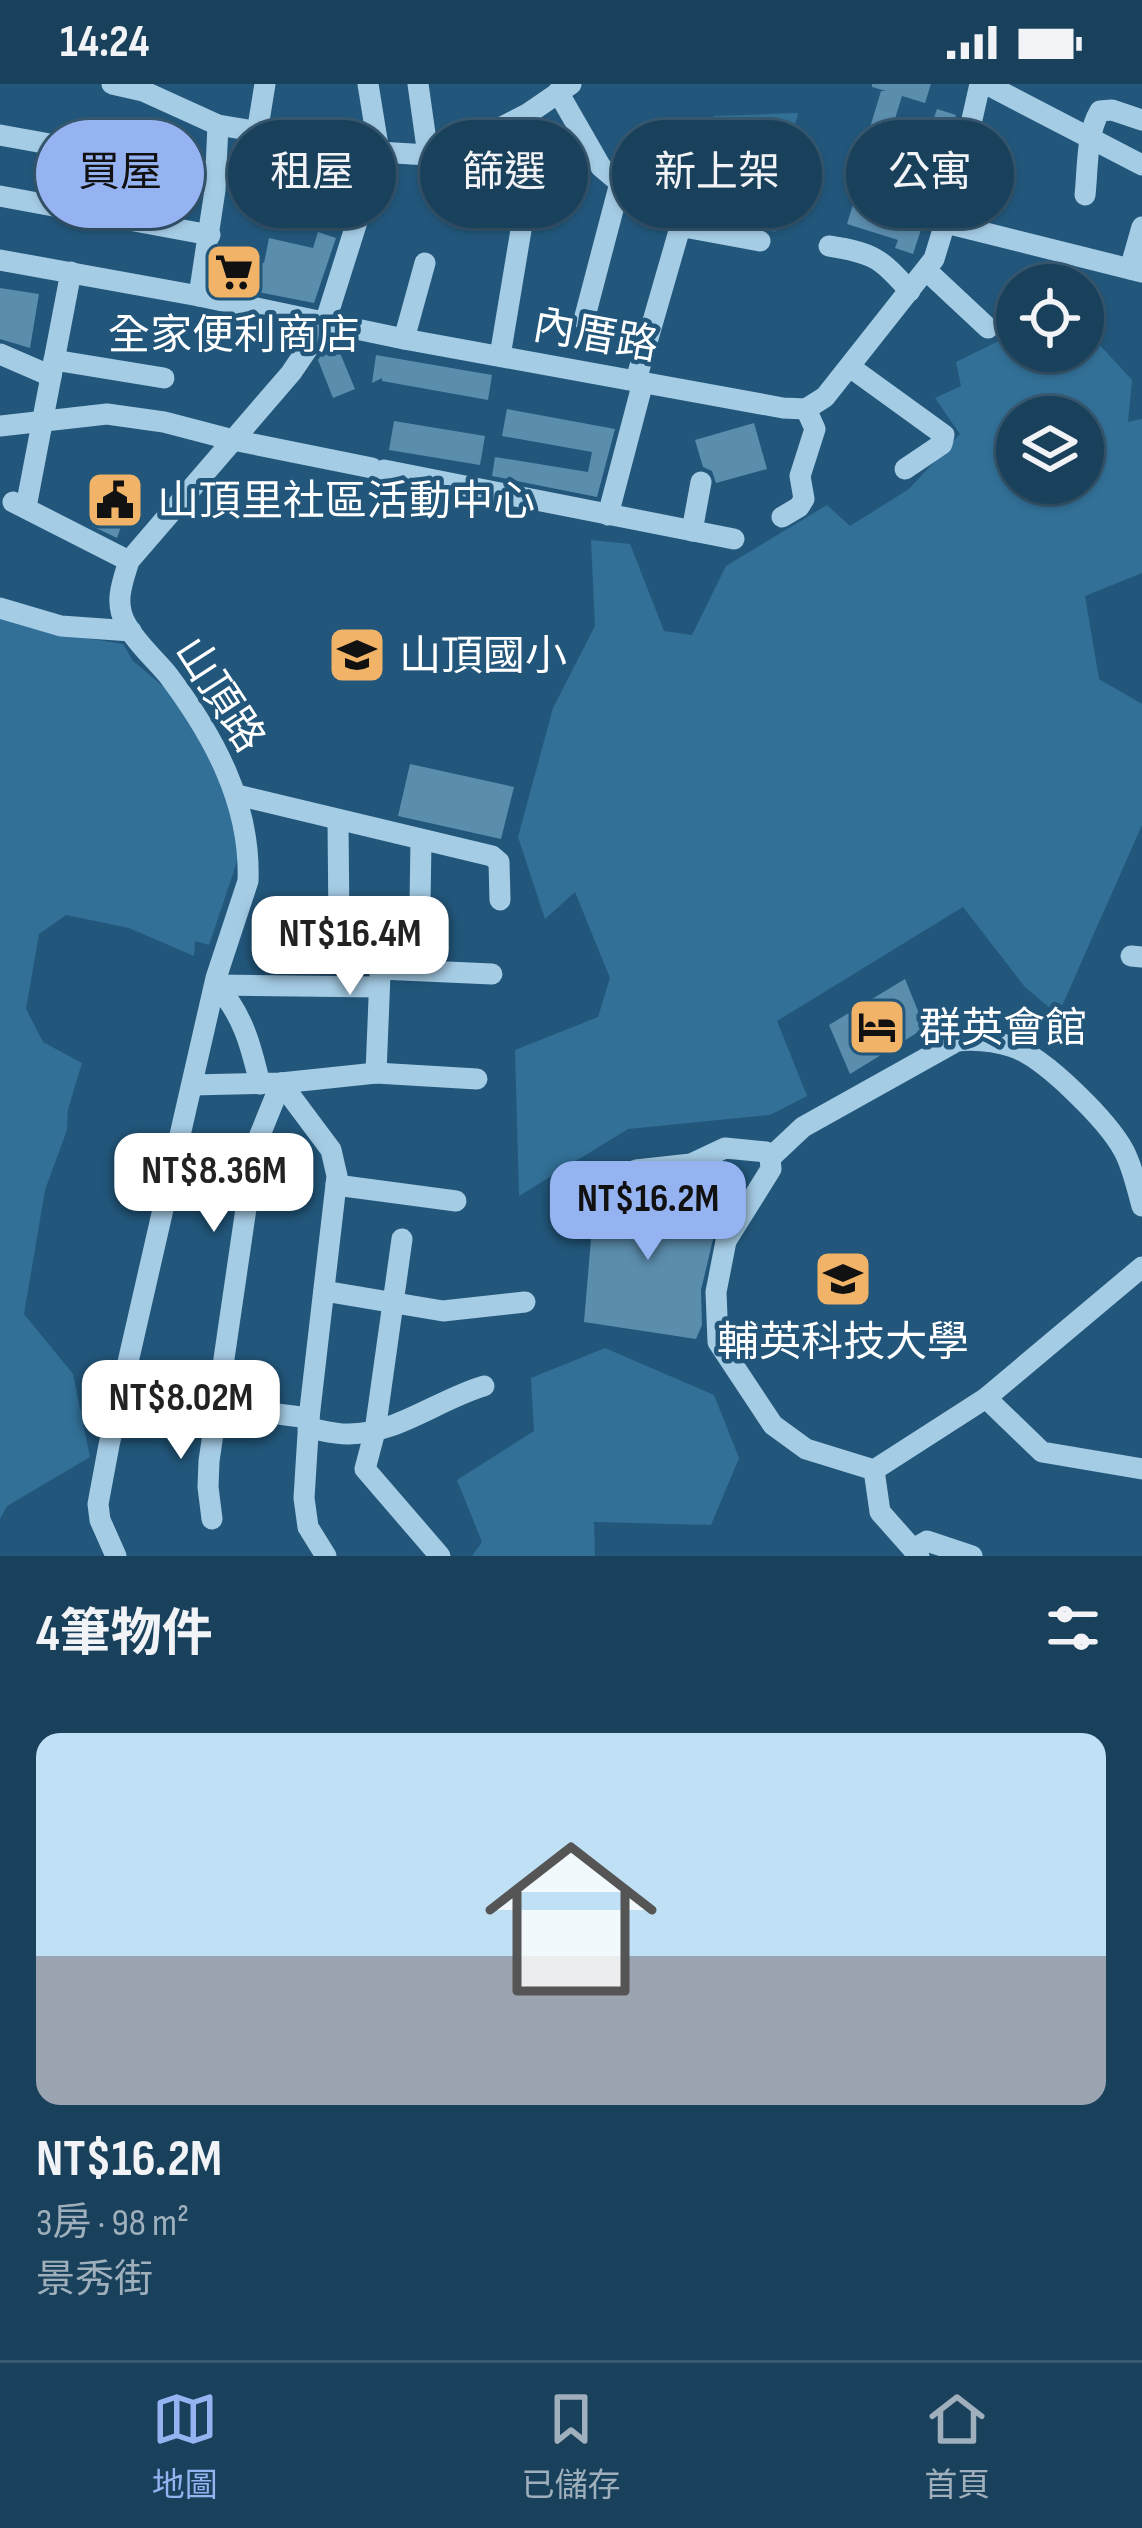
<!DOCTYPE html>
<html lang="zh-TW">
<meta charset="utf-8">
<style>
body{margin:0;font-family:"Sofia Sans Condensed","Noto Sans TC",sans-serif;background:#274c65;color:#f1f3f6;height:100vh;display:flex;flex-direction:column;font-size:45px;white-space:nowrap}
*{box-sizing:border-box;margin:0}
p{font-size:39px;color:#9fafbb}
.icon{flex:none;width:66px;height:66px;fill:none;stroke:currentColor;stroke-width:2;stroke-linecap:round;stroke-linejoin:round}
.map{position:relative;height:1472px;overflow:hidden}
.panel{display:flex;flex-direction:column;background:#1a415c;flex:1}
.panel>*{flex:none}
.top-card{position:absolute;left:36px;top:36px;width:1071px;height:108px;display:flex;gap:24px}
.controls{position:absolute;left:996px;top:180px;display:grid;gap:24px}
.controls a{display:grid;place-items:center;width:108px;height:108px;border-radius:50%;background:#1a415c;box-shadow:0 3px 9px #0004,0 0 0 3px #385a72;font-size:60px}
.price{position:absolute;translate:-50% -102px;padding:0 27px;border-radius:24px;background:#fff;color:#222;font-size:39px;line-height:78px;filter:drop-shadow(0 3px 6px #0008)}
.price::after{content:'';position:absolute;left:50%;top:72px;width:36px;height:27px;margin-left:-18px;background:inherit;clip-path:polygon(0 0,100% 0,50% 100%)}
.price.active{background:#95b2f1;color:#111}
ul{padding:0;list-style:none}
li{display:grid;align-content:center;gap:24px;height:636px;padding:0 36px}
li+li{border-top:3px solid #385a72}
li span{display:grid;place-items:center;height:372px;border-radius:24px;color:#555}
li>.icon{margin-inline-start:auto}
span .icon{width:216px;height:216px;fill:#fffc;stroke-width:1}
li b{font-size:51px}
h2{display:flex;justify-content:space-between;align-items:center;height:144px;padding:0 36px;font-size:51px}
.tag{padding:0 42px;border-radius:54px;background:#1a415c;box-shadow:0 3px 9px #0004,0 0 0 3px #385a72;font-size:42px;line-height:108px}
.tag.active{background:#95b2f1;color:#111}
.status{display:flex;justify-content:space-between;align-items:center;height:84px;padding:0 60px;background:#1a415c;direction:ltr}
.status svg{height:33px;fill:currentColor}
.tabs{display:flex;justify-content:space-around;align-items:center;height:168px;border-top:3px solid #385a72;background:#1a415c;font-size:33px;color:#9fafbb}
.tabs a{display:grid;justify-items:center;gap:6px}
.tabs .active{color:#95b2f1}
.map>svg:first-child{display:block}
</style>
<div class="status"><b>14:24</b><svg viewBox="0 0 49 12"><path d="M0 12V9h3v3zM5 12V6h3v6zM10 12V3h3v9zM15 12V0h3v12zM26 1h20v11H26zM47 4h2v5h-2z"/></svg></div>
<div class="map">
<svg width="1142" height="1472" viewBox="0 0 1142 1472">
<rect width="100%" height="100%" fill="#22577b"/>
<g fill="#327097" fill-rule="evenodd">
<path d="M798,29L781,96L776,148L702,139L668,80L714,32Z"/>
<path d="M1083,243L1132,296L1128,338L1142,335V489L1085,512L1099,595L1142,620V741L1058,931L1025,903L963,823L777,937L807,1012L770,1031L628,1045L519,1112L515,966L598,933L610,894L575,808L545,835L518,753L553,624L595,542L591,456L630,460L664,547L692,551L726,482L827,421L850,442L909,405L960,350L935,314L961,302L956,278L1017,248V267H1083ZM1017,333H1083V399H1017Z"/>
<path d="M0,524L73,552L123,560L133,577L171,609L231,710L241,766L209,861L195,857L194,872L129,844L66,831L39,850L26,925L43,958L82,979L68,1025L67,1046L45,1106L24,1230L73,1290L90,1373L7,1422L0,1435Z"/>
<path d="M605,1264L714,1311L739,1374L711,1441L594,1438L595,1472H472L482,1458L457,1396L534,1347L531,1294Z"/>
</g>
<g fill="#5b8dad">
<path d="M872,0H931L925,19L902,12L868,123L905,135L914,109L931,115L913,170L895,164L898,156L847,140L855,114L849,113L881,7H886L872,3Z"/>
<path d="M937,25L956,31L939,81L920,75Z"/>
<path d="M318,148L336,154L314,219L216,200L220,172L264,179L269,154L313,164Z"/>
<path d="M0,204L39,210L30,264L0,255Z"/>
<path d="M338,264L355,305L333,314L318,276L321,271Z"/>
<path d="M376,271L492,291L488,316L382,297V294L372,299Z"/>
<path d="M507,325L615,345L597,413L492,392L495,373L588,388L592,368L502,352Z"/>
<path d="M394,337L485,352L480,381L389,366Z"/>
<path d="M754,339L767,385L716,399L712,387L703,383L695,356Z"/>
<path d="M110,391L136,400L117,454L92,442Z"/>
<path d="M410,680L514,703L501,755L398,732Z"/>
<path d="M905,895L925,944L850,990L829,941Z"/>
<path d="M595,1108L698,1116L713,1131L715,1147L701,1206L702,1241L696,1255L584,1238Z"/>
</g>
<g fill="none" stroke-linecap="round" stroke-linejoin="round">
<g stroke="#a5cce5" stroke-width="21">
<path d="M112,0L143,7L218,41L379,68L428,71L453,68L529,29L571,0"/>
<path d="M418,0L428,71"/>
<path d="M986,0L1142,81"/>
<path d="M558,8L601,83L620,99L664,107L679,128"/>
<path d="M257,49L265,0"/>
<path d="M0,51L216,90"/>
<path d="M1085,111C1088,84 1086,50 1100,27L1112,26L1142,36"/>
<path d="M0,112L210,151"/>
<path d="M523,112L529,29"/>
<path d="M946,139L1142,188"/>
<path d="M829,162C874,169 880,174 910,207"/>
<path d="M0,176L199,212L404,255L783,324L806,325L825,313L934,175L959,93L980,0"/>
<path d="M1130,185L1142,143"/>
<path d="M927,187L988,244"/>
<path d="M199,212L215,106L218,41"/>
<path d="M584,236L620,99"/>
<path d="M404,255L425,179"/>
<path d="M0,270L51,292"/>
<path d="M500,272L522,140"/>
<path d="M54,276L164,294"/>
<path d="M850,283L944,351L942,360L905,385"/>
<path d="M636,296L679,147L684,143L760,157"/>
<path d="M0,342L107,330L164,338L233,356L372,384"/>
<path d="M384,386L734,455"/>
<path d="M13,418L129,477"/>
<path d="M26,423L71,188"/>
<path d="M608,431L643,298"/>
<path d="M782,433L799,423L804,415L800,392L815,345L806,325"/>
<path d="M692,447L701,398"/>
<path d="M0,524L61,542L131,547"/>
<path d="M237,711L492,772L499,778L500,816"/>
<path d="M338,737L339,842L382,841L376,989"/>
<path d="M420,820L421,756"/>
<path d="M1131,872L1142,873"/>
<path d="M380,885L492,890"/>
<path d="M216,901L379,903"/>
<path d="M216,901C243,930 251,962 260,1000"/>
<path d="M281,999L331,1066L337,1092L309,1334L304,1414L308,1443L326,1472"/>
<path d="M192,1001L281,999L376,989L477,995"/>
<path d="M770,1074L803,1043L957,957C977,955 994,957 1013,963C1045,974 1108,1037 1124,1067C1133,1084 1137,1105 1142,1122"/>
<path d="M636,1086L691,1080L725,1064L766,1068L770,1074L771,1085L726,1157L716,1208L718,1258L773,1341L806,1365L874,1386L986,1314L1142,1183"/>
<path d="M336,1101L456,1117"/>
<path d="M402,1155L375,1347L365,1385L440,1472"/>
<path d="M324,1207L443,1227L525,1218"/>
<path d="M120,1310L309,1334"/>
<path d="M986,1314L1042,1368L1142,1385"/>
<path d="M308,1344C321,1346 334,1350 347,1350C395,1351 439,1315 484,1302"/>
<path d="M874,1386L880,1428L919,1472"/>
<path d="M212,1435L208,1403L209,1377L255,1063L281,999"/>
<path d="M913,1465L927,1457L972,1472"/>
<path d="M116,1472L100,1436L98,1420L109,1361L216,894L248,797C251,719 213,651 168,591C155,575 136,559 126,540C114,519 122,499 129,477L291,289L325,239L379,68L368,0"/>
</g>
</g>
<defs>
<symbol id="supermarket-square" viewBox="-11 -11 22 22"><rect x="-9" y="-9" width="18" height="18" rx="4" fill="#f1b367" stroke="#22577b"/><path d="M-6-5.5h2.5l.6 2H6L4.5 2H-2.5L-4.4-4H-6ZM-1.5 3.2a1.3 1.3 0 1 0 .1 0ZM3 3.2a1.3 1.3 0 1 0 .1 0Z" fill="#111"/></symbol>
<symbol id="civic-square" viewBox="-11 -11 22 22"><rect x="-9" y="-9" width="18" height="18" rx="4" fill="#f1b367" stroke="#22577b"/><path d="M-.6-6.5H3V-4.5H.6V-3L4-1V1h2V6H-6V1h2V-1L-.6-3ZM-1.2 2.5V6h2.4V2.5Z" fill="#111"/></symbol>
<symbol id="school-square" viewBox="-11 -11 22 22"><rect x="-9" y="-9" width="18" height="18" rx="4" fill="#f1b367" stroke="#22577b"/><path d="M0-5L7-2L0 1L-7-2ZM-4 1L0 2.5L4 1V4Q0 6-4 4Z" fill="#111"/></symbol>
<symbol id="hotel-square" viewBox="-11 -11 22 22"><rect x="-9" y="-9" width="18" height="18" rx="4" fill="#f1b367" stroke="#22577b"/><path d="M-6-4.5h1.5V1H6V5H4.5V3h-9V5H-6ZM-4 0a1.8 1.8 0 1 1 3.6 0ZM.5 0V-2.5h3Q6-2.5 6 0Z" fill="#111"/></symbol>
<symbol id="university-square" viewBox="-11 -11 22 22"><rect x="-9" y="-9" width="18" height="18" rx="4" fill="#f1b367" stroke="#22577b"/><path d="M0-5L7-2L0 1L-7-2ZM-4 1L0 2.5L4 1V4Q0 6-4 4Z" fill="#111"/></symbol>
</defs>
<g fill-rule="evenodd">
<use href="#supermarket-square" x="201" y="155" width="66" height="66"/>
<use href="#civic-square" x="82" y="383" width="66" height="66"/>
<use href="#school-square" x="324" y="538" width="66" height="66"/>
<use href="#hotel-square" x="844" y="910" width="66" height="66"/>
<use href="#university-square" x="810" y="1162" width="66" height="66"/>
</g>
<g text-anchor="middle" stroke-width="9" stroke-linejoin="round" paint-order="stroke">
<g font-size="42" fill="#fff" stroke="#22577b" text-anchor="start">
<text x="234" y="265" text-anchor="middle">全家便利商店</text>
<text x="157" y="431">山頂里社區活動中心</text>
<text x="399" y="586">山頂國小</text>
<text x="919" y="958">群英會館</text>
<text x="843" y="1272" text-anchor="middle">輔英科技大學</text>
</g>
<g font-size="42" fill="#fff" stroke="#22577b">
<text transform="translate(596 250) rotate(10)" y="15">內厝路</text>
<text transform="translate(221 610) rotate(57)" y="15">山頂路</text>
</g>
</g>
</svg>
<div class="controls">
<a><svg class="icon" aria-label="locate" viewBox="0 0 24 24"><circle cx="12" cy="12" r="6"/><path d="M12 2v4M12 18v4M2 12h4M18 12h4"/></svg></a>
<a><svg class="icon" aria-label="layers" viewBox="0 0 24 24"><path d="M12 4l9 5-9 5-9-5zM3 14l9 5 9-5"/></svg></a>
</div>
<b class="price" style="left:350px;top:914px">NT$16.4M</b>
<b class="price" style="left:214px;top:1151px">NT$8.36M</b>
<b class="price active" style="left:648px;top:1179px">NT$16.2M</b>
<b class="price" style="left:181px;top:1378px">NT$8.02M</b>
<div class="top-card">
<a class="tag active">買屋</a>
<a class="tag">租屋</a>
<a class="tag">篩選</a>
<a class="tag">新上架</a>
<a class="tag">公寓</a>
</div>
</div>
<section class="panel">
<h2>4筆物件<svg class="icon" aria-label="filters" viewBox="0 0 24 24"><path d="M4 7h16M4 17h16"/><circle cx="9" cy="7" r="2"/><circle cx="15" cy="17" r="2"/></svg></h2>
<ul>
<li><span style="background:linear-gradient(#bfe0f5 60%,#9aa5b1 0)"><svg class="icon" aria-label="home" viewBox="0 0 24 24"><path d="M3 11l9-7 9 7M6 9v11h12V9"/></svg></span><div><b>NT$16.2M</b><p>3房 · 98 m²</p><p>景秀街</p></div></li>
</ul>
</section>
<nav class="tabs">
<a class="active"><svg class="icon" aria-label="map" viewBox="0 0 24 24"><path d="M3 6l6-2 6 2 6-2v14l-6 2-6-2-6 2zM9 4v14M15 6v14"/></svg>地圖</a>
<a><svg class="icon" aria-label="saved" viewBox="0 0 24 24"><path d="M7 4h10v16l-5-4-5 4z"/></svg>已儲存</a>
<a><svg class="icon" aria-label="home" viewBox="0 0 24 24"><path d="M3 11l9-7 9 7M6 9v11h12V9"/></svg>首頁</a>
</nav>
